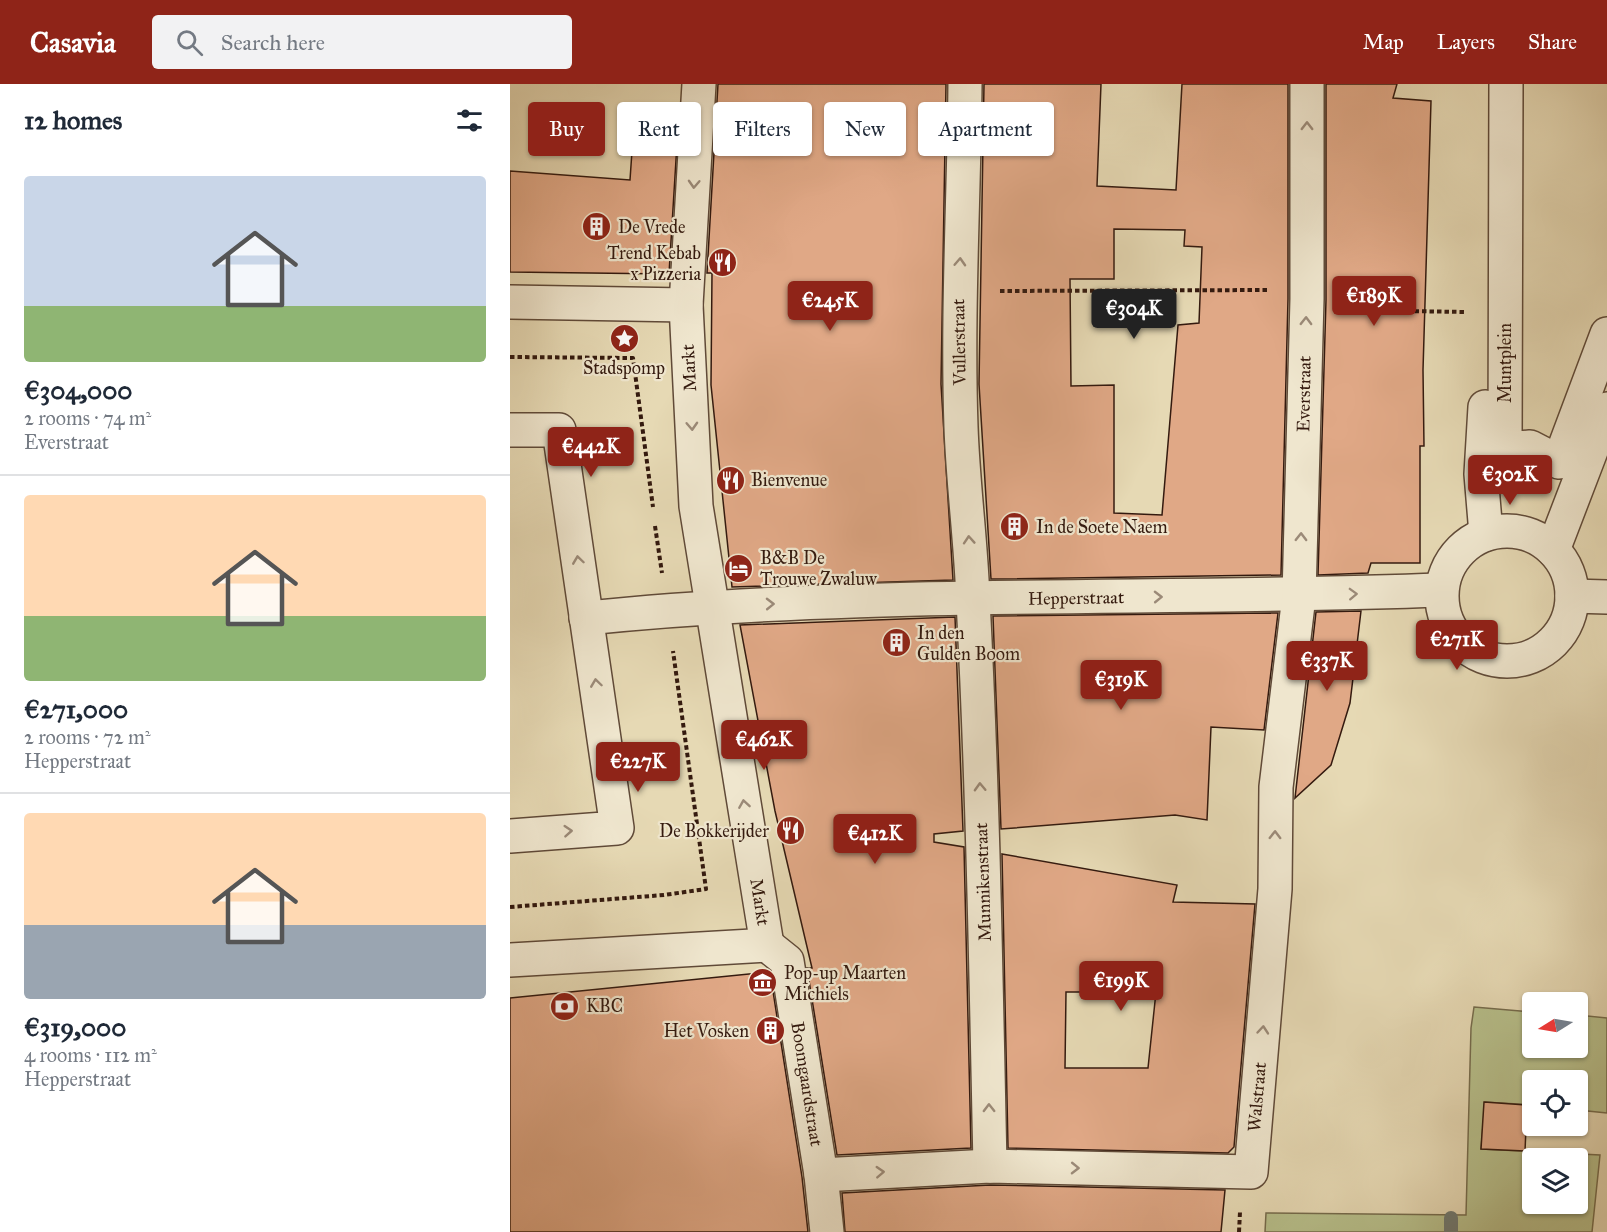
<!DOCTYPE html>
<meta charset="utf-8">
<style>
body{margin:0;font-family:"IM FELL Great Primer",serif;background:#f2f2f3;color:#1f2937;height:100vh;display:flex;flex-direction:column;font-size:22px;white-space:nowrap}
*{box-sizing:border-box;margin:0}
p{font-size:20px;color:#747a83}
.icon{flex:none;width:33px;height:33px;fill:none;stroke:currentColor;stroke-width:2;stroke-linecap:round;stroke-linejoin:round}
.map{position:relative;flex:1;overflow:hidden}
.details{display:flex;flex-direction:column;background:#fff;width:510px}
.details>*{flex:none}
.guide{position:absolute;left:18px;top:18px;width:570px;height:54px;display:flex;gap:12px}
.needle{width:39px;rotate:259deg}
.controls{position:absolute;left:1012px;top:908px;display:grid;gap:12px}
.controls a{display:grid;place-items:center;width:66px;height:66px;border-radius:6px;background:#fff;box-shadow:0 2px 4px #0004;font-size:30px}
.price{position:absolute;translate:-50% -51px;padding:0 14px;border-radius:6px;background:#8f2418;color:#fff;font-size:20px;line-height:39px;filter:drop-shadow(0 2px 3px #0008)}
.price::after{content:'';position:absolute;left:50%;top:36px;width:18px;height:14px;margin-left:-9px;background:inherit;clip-path:polygon(0 0,100% 0,50% 100%)}
.price.on{background:#222;color:#fff}
ul{padding:0;list-style:none}
li{display:grid;align-content:center;gap:12px;height:318px;padding:0 24px}
li+li{border-top:2px solid #e0e1e3}
li span{display:grid;place-items:center;height:186px;border-radius:6px;color:#555}
li>.icon{margin-inline-start:auto}
span .icon{width:108px;height:108px;fill:#fffc;stroke-width:1}
li b{font-size:26px}
h2{display:flex;justify-content:space-between;align-items:center;height:72px;padding:0 24px;font-size:26px}
.tag{padding:0 21px;border-radius:6px;background:#fff;box-shadow:0 2px 4px #0004;font-size:21px;line-height:54px}
.tag.on{background:#8f2418;color:#fff}
header{display:flex;align-items:center;gap:36px;box-sizing:border-box;height:84px;padding:0 30px;background:#8f2418;color:#fff}
header strong{font-size:28px}
nav{display:flex;gap:33px;margin-inline-start:auto;font-size:21px}
.search{width:420px;height:54px;background:#f2f2f3;display:flex;align-items:center;gap:15px;box-sizing:border-box;padding:0 21px;border-radius:6px;color:#747a83;font-size:22px}
main{display:flex;flex:1;min-height:0}
.map>svg:first-child{display:block}
</style>
<header>
<strong>Casavia</strong>
<div class="search"><svg class="icon" aria-label="search" viewBox="0 0 24 24"><circle cx="10" cy="10" r="6"/><path d="M15 15l6 6"/></svg>Search here</div>
<nav><a>Map</a><a>Layers</a><a>Share</a></nav>
</header>
<main>
<section class="details">
<h2>12 homes<svg class="icon" aria-label="filters" viewBox="0 0 24 24"><path d="M4 7h16M4 17h16"/><circle cx="9" cy="7" r="2"/><circle cx="15" cy="17" r="2"/></svg></h2>
<ul>
<li><span style="background:linear-gradient(#c9d6e8 70%,#8fb573 0)"><svg class="icon" aria-label="home" viewBox="0 0 24 24"><path d="M3 11l9-7 9 7M6 9v11h12V9"/></svg></span><div><b>€304,000</b><p>2 rooms · 74 m²</p><p>Everstraat</p></div></li>
<li><span style="background:linear-gradient(#ffd9b3 65%,#8fb573 0)"><svg class="icon" aria-label="home" viewBox="0 0 24 24"><path d="M3 11l9-7 9 7M6 9v11h12V9"/></svg></span><div><b>€271,000</b><p>2 rooms · 72 m²</p><p>Hepperstraat</p></div></li>
<li><span style="background:linear-gradient(#ffd9b3 60%,#9aa5b1 0)"><svg class="icon" aria-label="home" viewBox="0 0 24 24"><path d="M3 11l9-7 9 7M6 9v11h12V9"/></svg></span><div><b>€319,000</b><p>4 rooms · 112 m²</p><p>Hepperstraat</p></div></li>
</ul>
</section>
<div class="map">
<svg width="1097" height="1148" viewBox="0 0 1097 1148">
<rect width="100%" height="100%" fill="#e6d9b4"/>
<filter id="stains"><feTurbulence type="fractalNoise" baseFrequency=".00333" numOctaves="4"/><feColorMatrix values="0 0 0 0 .2 0 0 0 0 .09 0 0 0 0 .02 0 0 0 .5 -.17"/></filter>
<radialGradient id="worn" r=".72"><stop offset=".6" stop-color="#630" stop-opacity="0"/><stop offset="1" stop-color="#630" stop-opacity=".3"/></radialGradient>
<path fill="#b7bf8b" stroke="#766c4d" stroke-width="1.5" fill-rule="evenodd" d="M964,923L1023,928V963H1068V931L1097,934V1029L1068,1026V996H1023V1021L975,1018L971,1065L1090,1071L1082,1148H755L756,1129L956,1131L961,944ZM1023,1074H1068V1119H1023Z"/>
<g fill="none" stroke-linecap="round" stroke-linejoin="round">
<path stroke="#6f7971" stroke-width="14" d="M941,1134V1148"/>
</g>
<g fill="#e0a886" stroke="#341a0f" stroke-width="1.5" fill-rule="evenodd">
<path d="M208,0H436L431,300L443,496L222,503L201,301L202,189H197Z"/>
<path d="M474,0H591L587,102L666,106L672,0H778V215L771,491L481,495L469,300ZM604,145L675,146L674,162L692,163L689,239L668,241L652,431L604,429V301L561,302L560,195H604Z"/>
<path d="M816,0H887L883,14L921,17L913,286L914,362H910V479H861L858,489L808,491L816,216Z"/>
<path d="M125,24L169,27L159,190L0,188V87L120,96Z"/>
<path d="M851,527L840,619L821,681L785,714L806,528Z"/>
<path d="M768,529L754,646L701,643L697,736L665,731L491,745L483,532Z"/>
<path d="M445,533L453,747L424,750V758L454,763L461,1064L327,1071L297,884H302L265,727L230,541Z"/>
<path d="M492,770L667,801L663,818L745,820L724,1063L718,1069L498,1064ZM556,908H646L638,984H555Z"/>
<path d="M260,888L292,1093L298,1148H0V914Z"/>
<path d="M974,1018L1017,1021L1015,1067L971,1065Z"/>
<path d="M480,1101L715,1106L711,1148H335L332,1109Z"/>
</g>
<g fill="none" stroke-linecap="round" stroke-linejoin="round">
<defs>
<g id="minor">
<path d="M189,0L176,221L186,422L257,861"/>
<path d="M455,0C454,114 447,228 451,343C453,401 461,458 463,516C473,705 476,894 480,1082"/>
<path d="M996,0L995,365L1020,363L1049,378L1097,250"/>
<path d="M0,218L176,221"/>
<path d="M975,323L971,390L976,450"/>
<path d="M0,346H49L107,744L0,752"/>
<circle cx="997" cy="512" r="65"/>
<path d="M1043,466L1097,325"/>
<path d="M1062,512L1097,513"/>
<path d="M76,534C360,505 646,517 931,506"/>
<path d="M257,861L277,877L311,1091L317,1148"/>
<path d="M0,876L257,861"/>
<path d="M311,1091L480,1082L741,1088L765,805L766,703L789,512L797,215V0"/>
</g>
</defs>
<use href="#minor" stroke="#604a38" stroke-width="36"/>
<g stroke="#341a0f" stroke-width="4" stroke-dasharray="4.5 3" stroke-linecap="butt">
<path d="M490,207L758,206"/>
<path d="M837,226L955,228"/>
<path d="M0,273L123,274L143,423"/>
<path d="M145,442L152,489"/>
<path d="M0,823L154,811L196,805L163,567"/>
<path d="M729,1148L730,1128"/>
</g>
<use href="#minor" stroke="#efe6ce" stroke-width="33"/>
</g>
<defs><path id="oneway-chevron" d="M-2-3.5L2.5 0L-2 3.5" fill="none" stroke-width="1.6" stroke-linecap="round" stroke-linejoin="round" transform="scale(1.5)"/></defs>
<g stroke="#9b8a78">
<use href="#oneway-chevron" transform="translate(797 42) rotate(-90)"/>
<use href="#oneway-chevron" transform="translate(184 100) rotate(93)"/>
<use href="#oneway-chevron" transform="translate(450 178) rotate(-87)"/>
<use href="#oneway-chevron" transform="translate(796 237) rotate(-89)"/>
<use href="#oneway-chevron" transform="translate(182 342) rotate(87)"/>
<use href="#oneway-chevron" transform="translate(791 453) rotate(-89)"/>
<use href="#oneway-chevron" transform="translate(459 456) rotate(-94)"/>
<use href="#oneway-chevron" transform="translate(68 476) rotate(-98)"/>
<use href="#oneway-chevron" transform="translate(843 510) rotate(-2)"/>
<use href="#oneway-chevron" transform="translate(648 513) rotate(-1)"/>
<use href="#oneway-chevron" transform="translate(260 520) rotate(-1)"/>
<use href="#oneway-chevron" transform="translate(86 599) rotate(-98)"/>
<use href="#oneway-chevron" transform="translate(470 703) rotate(-92)"/>
<use href="#oneway-chevron" transform="translate(234 720) rotate(-99)"/>
<use href="#oneway-chevron" transform="translate(58 747) rotate(-4)"/>
<use href="#oneway-chevron" transform="translate(765 751) rotate(-89)"/>
<use href="#oneway-chevron" transform="translate(753 946) rotate(-85)"/>
<use href="#oneway-chevron" transform="translate(479 1024) rotate(-91)"/>
<use href="#oneway-chevron" transform="translate(565 1084) rotate(1)"/>
<use href="#oneway-chevron" transform="translate(370 1088) rotate(-3)"/>
</g>
<defs>
<symbol id="building-disc" viewBox="-11 -11 22 22"><circle r="9.5" fill="#8f2418" stroke="#efe6ce"/><path d="M-4-6H4V6H1V3H-1V6H-4ZM-2.5-4.3h1.7v1.8h-1.7ZM.8-4.3h1.7v1.8H.8ZM-2.5-1h1.7V.8h-1.7ZM.8-1h1.7V.8H.8Z" fill="#fff"/></symbol>
<symbol id="restaurant-disc" viewBox="-11 -11 22 22"><circle r="9.5" fill="#8f2418" stroke="#efe6ce"/><path d="M-5-6h1v4h1v-4h1v4h1v-4h1v5L-1.5 .5V6h-2V.5L-5-1ZM5-6V6H3V1.5H1.5Q1.5-4 5-6Z" fill="#fff"/></symbol>
<symbol id="sight-disc" viewBox="-11 -11 22 22"><circle r="9.5" fill="#8f2418" stroke="#efe6ce"/><path d="M0-6L1.8-2.2L6-1.7L2.9 1.2L3.7 5.4L0 3.3L-3.7 5.4L-2.9 1.2L-6-1.7L-1.8-2.2Z" fill="#fff"/></symbol>
<symbol id="hotel-disc" viewBox="-11 -11 22 22"><circle r="9.5" fill="#8f2418" stroke="#efe6ce"/><path d="M-6-4.5h1.5V1H6V5H4.5V3h-9V5H-6ZM-4 0a1.8 1.8 0 1 1 3.6 0ZM.5 0V-2.5h3Q6-2.5 6 0Z" fill="#fff"/></symbol>
<symbol id="museum-disc" viewBox="-11 -11 22 22"><circle r="9.5" fill="#8f2418" stroke="#efe6ce"/><path d="M0-6L6-3V-2H-6V-3ZM-5-1h2V3h-2ZM-1-1h2V3h-2ZM3-1h2V3H3ZM-6 4H6V6H-6Z" fill="#fff"/></symbol>
<symbol id="bank-disc" viewBox="-11 -11 22 22"><circle r="9.5" fill="#8f2418" stroke="#efe6ce"/><path d="M-6-4H6V4H-6ZM0-2.3a2.3 2.3 0 1 0 0 4.6a2.3 2.3 0 1 0 0-4.6Z" fill="#fff"/></symbol>
</defs>
<g fill-rule="evenodd">
<use href="#building-disc" x="70" y="126" width="33" height="33"/>
<use href="#restaurant-disc" x="196" y="162" width="33" height="33"/>
<use href="#sight-disc" x="98" y="238" width="33" height="33"/>
<use href="#restaurant-disc" x="204" y="380" width="33" height="33"/>
<use href="#building-disc" x="488" y="426" width="33" height="33"/>
<use href="#hotel-disc" x="212" y="468" width="33" height="33"/>
<use href="#building-disc" x="370" y="542" width="33" height="33"/>
<use href="#restaurant-disc" x="264" y="730" width="33" height="33"/>
<use href="#museum-disc" x="236" y="882" width="33" height="33"/>
<use href="#bank-disc" x="38" y="906" width="33" height="33"/>
<use href="#building-disc" x="244" y="930" width="33" height="33"/>
</g>
<g text-anchor="middle" stroke-width="4.5" stroke-linejoin="round" paint-order="stroke">
<g font-size="18" fill="#341a0f" stroke="#efe6ce" text-anchor="start">
<text x="108" y="149">De Vrede</text>
<text x="191" y="175" text-anchor="end">Trend Kebab<tspan x="191" dy="21">x Pizzeria</tspan></text>
<text x="114" y="290" text-anchor="middle">Stadspomp</text>
<text x="241" y="402">Bienvenue</text>
<text x="526" y="449">In de Soete Naem</text>
<text x="250" y="480">B&amp;B De<tspan x="250" dy="21">Trouwe Zwaluw</tspan></text>
<text x="407" y="555">In den<tspan x="407" dy="21">Gulden Boom</tspan></text>
<text x="259" y="753" text-anchor="end">De Bokkerijder</text>
<text x="274" y="895">Pop-up Maarten<tspan x="274" dy="21">Michiels</tspan></text>
<text x="76" y="928">KBC</text>
<text x="239" y="953" text-anchor="end">Het Vosken</text>
</g>
<g font-size="18" fill="#341a0f" stroke="#efe6ce">
<text transform="translate(449 258) rotate(-91)" y="6">Vullerstraat</text>
<text transform="translate(995 279) rotate(-90)" y="6">Muntplein</text>
<text transform="translate(179 284) rotate(-93)" y="6">Markt</text>
<text transform="translate(794 310) rotate(-89)" y="6">Everstraat</text>
<text transform="translate(566 514) rotate(-1)" y="6">Hepperstraat</text>
<text transform="translate(473 798) rotate(-92)" y="6">Munnikenstraat</text>
<text transform="translate(250 818) rotate(81)" y="6">Markt</text>
<text transform="translate(297 1000) rotate(81)" y="6">Boomgaardstraat</text>
<text transform="translate(747 1013) rotate(-85)" y="6">Walstraat</text>
</g>
</g>
<rect width="100%" height="100%" filter="url(#stains)"/>
<rect width="100%" height="100%" fill="url(#worn)"/>
</svg>
<div class="controls">
<a><svg class="needle" viewBox="-14 -14 28 28"><path d="M0-13l5 13h-10z" fill="#e53935"/><path d="M0 13l5-13h-10z" fill="#747a83"/></svg></a>
<a><svg class="icon" aria-label="locate" viewBox="0 0 24 24"><circle cx="12" cy="12" r="6"/><path d="M12 2v4M12 18v4M2 12h4M18 12h4"/></svg></a>
<a><svg class="icon" aria-label="layers" viewBox="0 0 24 24"><path d="M12 4l9 5-9 5-9-5zM3 14l9 5 9-5"/></svg></a>
</div>
<b class="price" style="left:864px;top:243px">€189K</b>
<b class="price" style="left:320px;top:248px">€245K</b>
<b class="price on" style="left:624px;top:256px">€304K</b>
<b class="price" style="left:81px;top:394px">€442K</b>
<b class="price" style="left:1000px;top:422px">€302K</b>
<b class="price" style="left:947px;top:587px">€271K</b>
<b class="price" style="left:817px;top:608px">€337K</b>
<b class="price" style="left:611px;top:627px">€319K</b>
<b class="price" style="left:254px;top:687px">€462K</b>
<b class="price" style="left:128px;top:709px">€227K</b>
<b class="price" style="left:365px;top:781px">€412K</b>
<b class="price" style="left:611px;top:928px">€199K</b>
<div class="guide">
<a class="tag on">Buy</a>
<a class="tag">Rent</a>
<a class="tag">Filters</a>
<a class="tag">New</a>
<a class="tag">Apartment</a>
</div>
</div>
</main>
